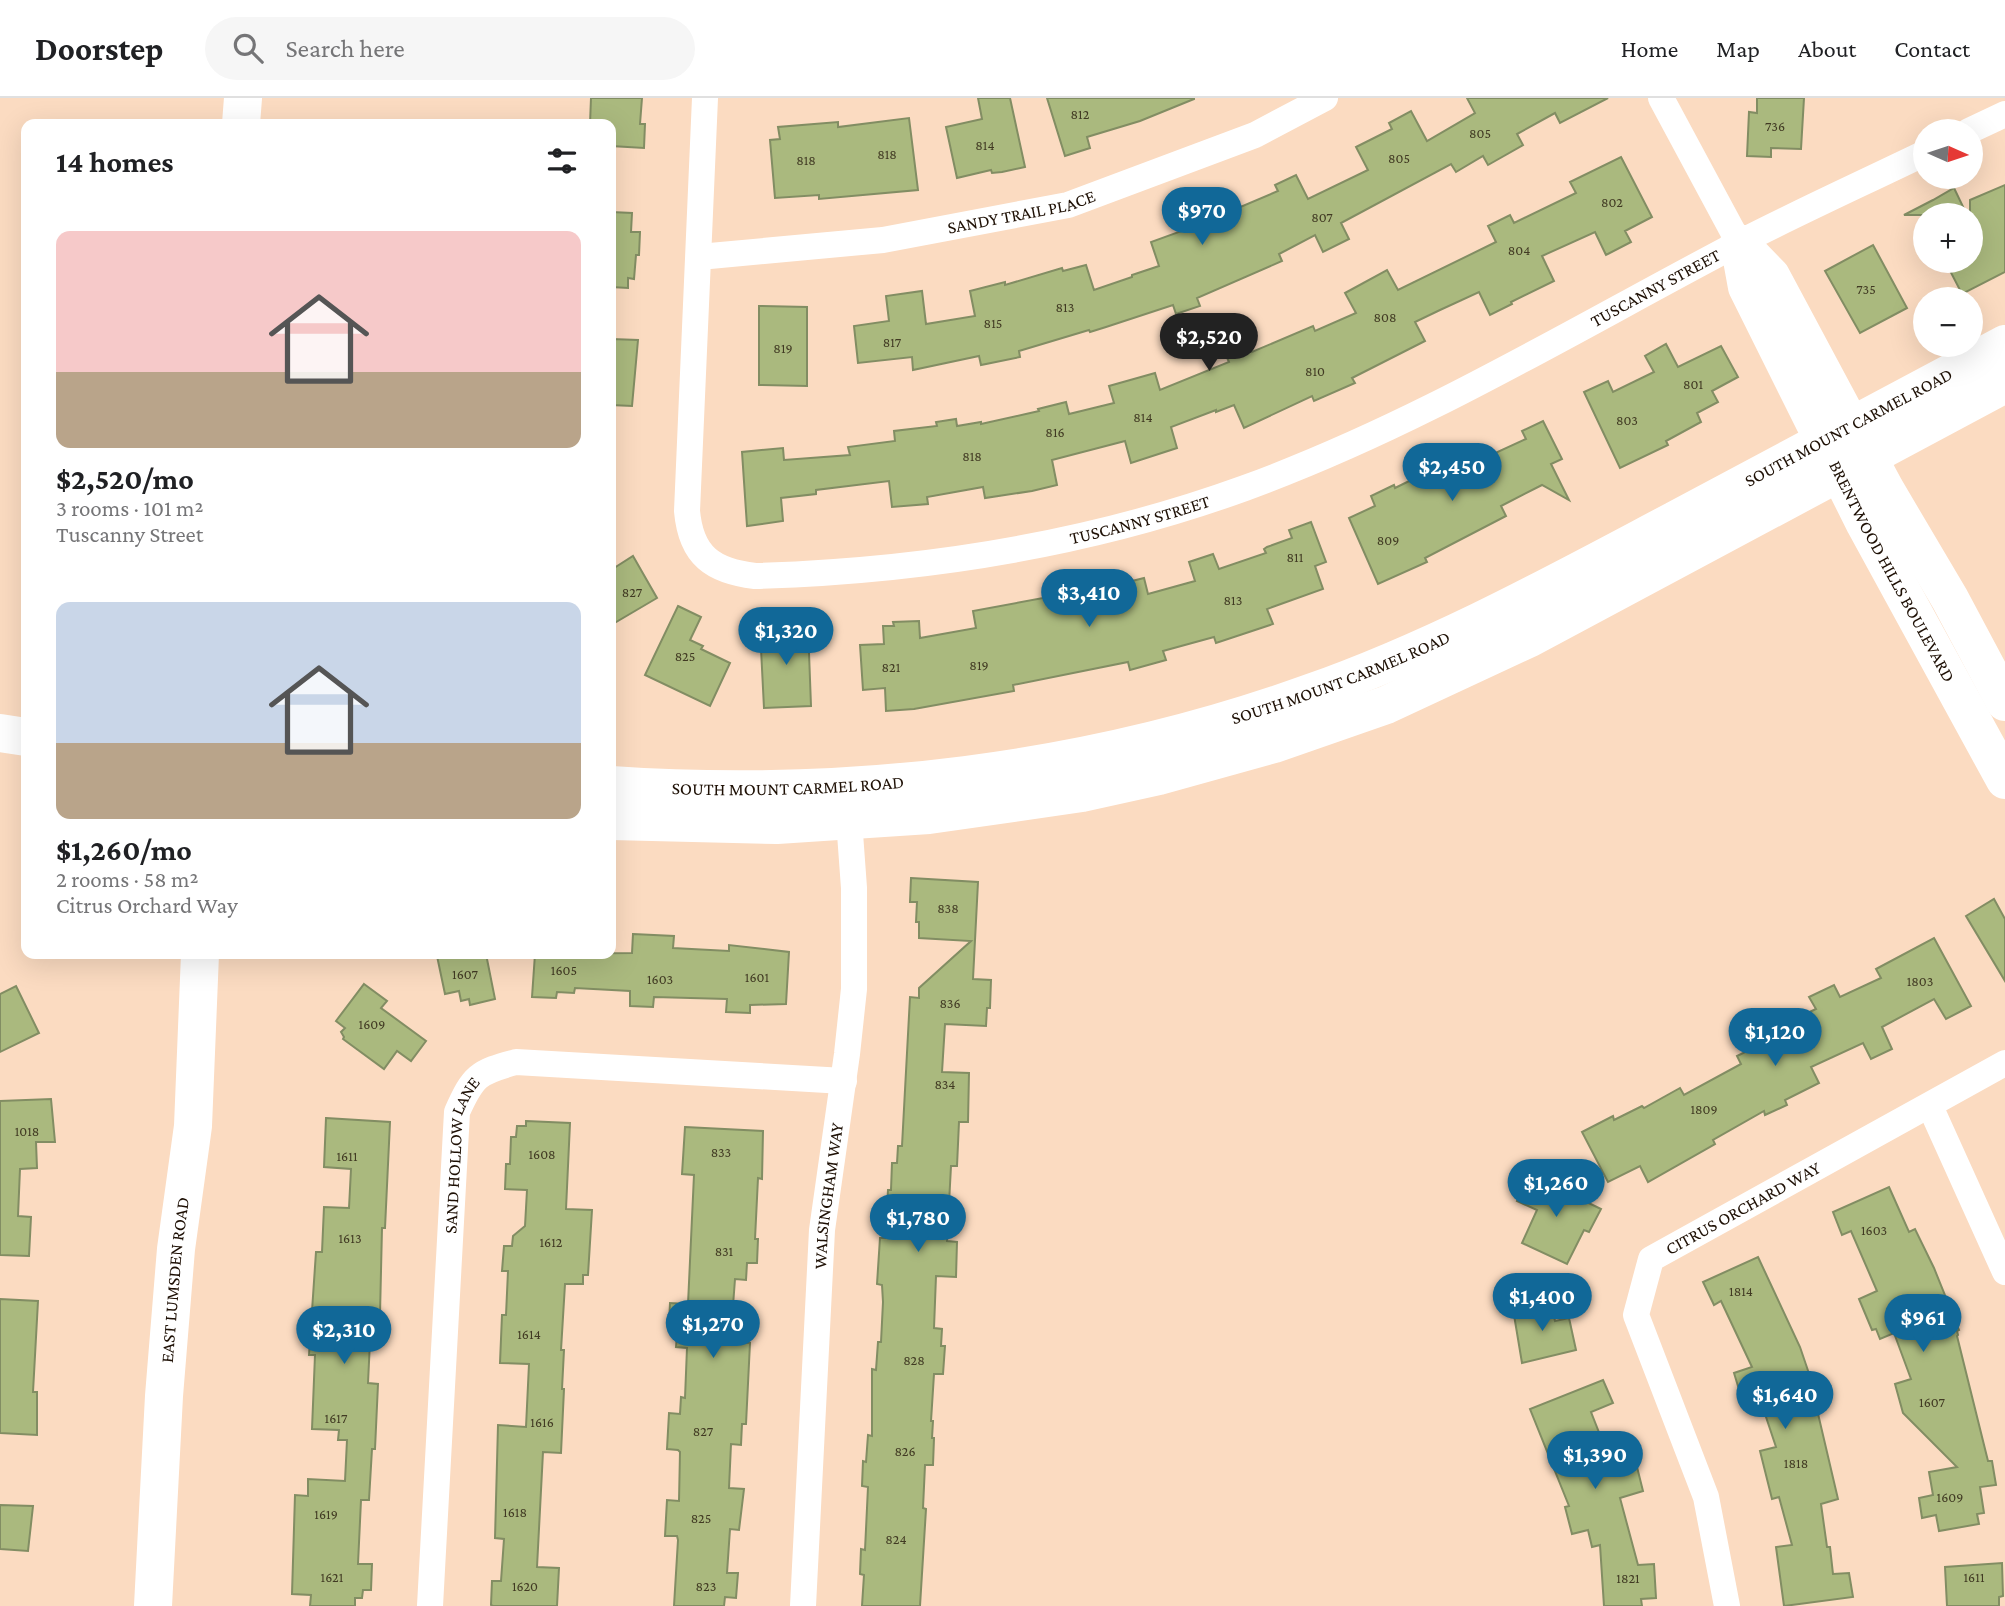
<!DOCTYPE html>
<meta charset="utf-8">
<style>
body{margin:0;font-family:"Crimson Pro",serif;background:#f6f6f6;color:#202124;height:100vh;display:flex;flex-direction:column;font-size:26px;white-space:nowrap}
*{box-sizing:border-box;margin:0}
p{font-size:23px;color:#757577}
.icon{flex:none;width:38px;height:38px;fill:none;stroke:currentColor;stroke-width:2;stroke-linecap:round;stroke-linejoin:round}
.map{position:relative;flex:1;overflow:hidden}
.details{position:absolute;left:21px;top:21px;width:595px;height:840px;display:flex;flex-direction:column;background:#fff;border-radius:14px;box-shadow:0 7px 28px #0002}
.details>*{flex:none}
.needle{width:46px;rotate:93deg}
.tools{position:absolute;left:1913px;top:21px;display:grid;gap:14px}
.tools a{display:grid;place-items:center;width:70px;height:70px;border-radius:50%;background:#fff;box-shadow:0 7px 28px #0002;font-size:35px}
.price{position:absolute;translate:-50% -60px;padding:0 16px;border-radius:24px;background:#116898;color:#fff;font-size:23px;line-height:46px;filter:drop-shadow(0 2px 4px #0008)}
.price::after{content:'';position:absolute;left:50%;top:42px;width:21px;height:16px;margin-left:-10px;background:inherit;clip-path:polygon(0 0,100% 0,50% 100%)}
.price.on{background:#222;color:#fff}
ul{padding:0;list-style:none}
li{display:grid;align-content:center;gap:14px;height:371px;padding:0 35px}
li span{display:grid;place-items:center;height:217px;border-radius:14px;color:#555}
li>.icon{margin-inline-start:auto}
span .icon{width:126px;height:126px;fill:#fffc;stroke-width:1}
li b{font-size:30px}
h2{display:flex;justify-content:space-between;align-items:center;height:84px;padding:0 35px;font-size:30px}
header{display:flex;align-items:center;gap:42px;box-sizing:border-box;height:98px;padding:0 35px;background:#fff;border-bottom:2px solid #e0e0e0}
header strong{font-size:33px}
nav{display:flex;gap:38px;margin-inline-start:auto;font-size:24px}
.search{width:490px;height:63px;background:#f6f6f6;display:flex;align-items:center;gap:18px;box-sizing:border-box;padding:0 24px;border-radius:38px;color:#757577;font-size:26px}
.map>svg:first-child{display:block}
</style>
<header>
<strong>Doorstep</strong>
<div class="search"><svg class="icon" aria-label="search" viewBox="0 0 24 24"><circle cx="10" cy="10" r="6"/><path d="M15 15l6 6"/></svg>Search here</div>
<nav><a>Home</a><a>Map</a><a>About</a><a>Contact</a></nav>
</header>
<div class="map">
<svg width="2005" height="1508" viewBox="0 0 2005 1508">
<rect width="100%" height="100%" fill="#fbdbc1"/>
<g fill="#aab97e" stroke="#828d63" stroke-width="2">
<path d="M591,0H642L640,26H645L644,50L611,48V26H590Z"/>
<path d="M978,0H1010L1025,69L1002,74L992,75L991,72L957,80L946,29L982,21Z"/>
<path d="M1047,0H1194V1L1140,23L1087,39L1090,50L1065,58Z"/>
<path d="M1467,0H1608L1560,25L1555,15L1517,36L1523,47L1488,67L1483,58L1456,74L1451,66L1341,125L1349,141L1323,154L1315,137L1279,156L1282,163L1197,200L1200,208L1176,216L1173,207L1106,229L1090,234L1089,232L1019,253L1020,259L981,267L979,258L913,272L912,259L858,265L854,228L889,223L886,198L922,193L926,226L975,218L970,193L1005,184V187L1062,170L1063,173L1086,167L1094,192L1132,179V177L1159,168L1151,144L1201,126L1198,119L1221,109L1224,116L1278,93L1275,87L1296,77L1308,101L1368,72L1356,49L1392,31L1389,25L1411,13L1427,43L1475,15Z"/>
<path d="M1757,0H1804L1801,51L1771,50V59L1747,58L1749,14L1757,15Z"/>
<path d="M909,20L918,92L819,101V97L775,100L770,42L780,41L778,29L838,24V29Z"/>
<path d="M1621,59L1652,119L1625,133L1631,144L1606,157L1595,134L1542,158L1554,183L1511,204L1512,206L1490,217L1479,194L1440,212L1415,224L1425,243L1352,280L1355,285L1314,303L1312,298L1244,330L1234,307L1216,314V312L1171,329L1177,350L1131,365L1125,343L1052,362L1057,387L1032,393L985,400L983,389L927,399L928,406L892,409L889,383L816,392V396L781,400L783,423L747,428L742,354L783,350L784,362L850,357L848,349L895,343L894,333L937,328L936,324L956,321L957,328L981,324V326L1039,313L1038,311L1066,304L1069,316L1114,305L1109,288L1155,275L1160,292L1229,264L1225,255L1249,246L1252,254L1313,228L1315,233L1356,215L1345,195L1387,172L1398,192L1496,144L1488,128L1510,117L1514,125L1576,95L1570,84Z"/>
<path d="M2005,87V174L1962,196L1945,163H1970V102Z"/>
<path d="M1954,90L1967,117H1904L1933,102Z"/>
<path d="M611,114L632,115L631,134H640L639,157H636L634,181L628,180V190L611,189Z"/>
<path d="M1873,147L1907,210L1860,235L1825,173Z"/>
<path d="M759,208L807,209V288L759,287Z"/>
<path d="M611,241L638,242L632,308L611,307Z"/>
<path d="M1666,246L1678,269L1721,248L1738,279L1712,293L1718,304L1697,315L1701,324L1666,343L1668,347L1620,370L1584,294L1608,283L1613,294L1654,274L1645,258Z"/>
<path d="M1543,323L1562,361L1551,366L1569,402L1542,387L1501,408L1506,418L1425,460L1427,464L1378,486L1349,420L1375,408L1371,398L1394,387L1395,390L1444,366L1445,369L1485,350L1489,358L1526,341L1522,333Z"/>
<path d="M1311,424L1326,464L1315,468L1323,491L1267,511L1273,526L1216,545L1214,539L1163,553L1166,562L1130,572L1128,564L1013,587L1014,593L914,611L886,613L885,590L863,592L860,547L884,546L883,528H894L893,524L919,523L920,540L976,530L973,513L1108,488L1107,486L1131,480L1132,483L1144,480L1148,496L1195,483L1189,464L1213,456L1219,471L1266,455L1264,451L1267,449L1292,440L1289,432Z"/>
<path d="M633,458L657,500L611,527V472Z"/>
<path d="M678,508L701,519L690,542L703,548L701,551L730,565L710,608L645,577Z"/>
<path d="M808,528L811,608L764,610L760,531Z"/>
<path d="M911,780L978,784L973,881L991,882L990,910H987L986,928L945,926L942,974L969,975L968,1024H959L957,1068H951L947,1143L957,1144L956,1179L936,1178L934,1230L942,1231L941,1248H945L943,1276H934L931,1323H933L932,1340H934L933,1367H925L923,1410L926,1411L920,1508H862L864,1477L860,1476L861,1451L865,1452L868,1389L862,1388L863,1363L866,1364L868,1337L872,1338V1271L876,1272L878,1244H881L883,1204L882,1187L877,1186L880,1140H885L888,1092H891L892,1065H897L898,1048H902L910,899L919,900V890L971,843L919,840V824H916L917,804H910Z"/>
<path d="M1994,801L2005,821V883L1966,818Z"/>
<path d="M633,836L674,838L673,850L729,853V847L789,854L786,906L750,907V915L726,914L727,901L654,899L653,909L630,908V893L575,890L574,895L557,894L556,900L532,899L535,856L632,855Z"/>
<path d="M1934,840L1971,908L1946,921L1934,901L1882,929L1892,951L1871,961L1863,945L1811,969L1819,985L1785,1002L1787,1007L1765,1017L1764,1013L1713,1042L1715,1046L1648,1084L1640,1068L1608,1084L1582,1034L1613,1018L1614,1022L1642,1008L1644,1010L1680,990L1684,997L1741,966L1737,958L1807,924L1803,917L1816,911L1809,899L1834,887L1840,899L1881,880L1876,871Z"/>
<path d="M449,856H486L495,901L470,907L469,901L461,903L459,893L445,896L437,858Z"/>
<path d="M364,886L387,903L381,910L426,943L411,963L397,953L384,971L343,941L344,939L341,934L345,930L336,923Z"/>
<path d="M16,888L39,935L0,954V896Z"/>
<path d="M51,1001L55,1044H36L37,1070L20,1071L18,1118L31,1119L29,1158L0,1157V1003Z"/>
<path d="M326,1020L390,1024L385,1130H382L380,1216H376L375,1243H370L368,1285L378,1286L375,1351H372L369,1402H361L358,1466H372L371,1492H363L362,1500H355V1508H310L311,1497L292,1496L295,1397L308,1398V1381L345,1383L347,1342H338L339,1332L312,1331L315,1257H309L316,1154H322L324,1109L349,1110L351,1071L324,1069Z"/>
<path d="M526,1023L570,1025L566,1111L592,1112L588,1177H583V1186H565L561,1252H564L562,1291H564L561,1355L543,1354L537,1469L559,1470L557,1508H493L491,1507L492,1483H501L504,1441L495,1440L498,1327L526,1329L529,1266L500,1265L502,1217H506L508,1173H502L504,1148H512L513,1138L525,1128L527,1092L505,1091L506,1066H510L511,1039H516L517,1028H526Z"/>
<path d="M685,1029L763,1033L762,1081L758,1080L755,1141H758L757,1165H747L746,1182L735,1181L732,1221H741L739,1244L750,1245L746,1326H742L741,1347L731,1346L729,1390L744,1391L739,1432L730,1431L727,1475H738L736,1500L725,1499L724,1508H674L678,1442L677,1438H665L667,1402L679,1403L680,1354L678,1352L667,1351L669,1315L680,1316L681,1299L685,1300L687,1250L676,1249L678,1225H669L670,1205L688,1206L694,1077L682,1076Z"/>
<path d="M1529,1076L1601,1111L1589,1134L1584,1132L1567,1166L1522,1145L1537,1112L1517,1103Z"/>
<path d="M1889,1089L1909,1134L1915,1131L1934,1170L1959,1232L1957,1233L1958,1237L1957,1238L1988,1363H1992L1996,1387L1980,1389L1984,1415L1977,1416L1979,1426L1939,1433L1936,1417L1922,1420L1919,1400L1933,1397L1929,1374L1957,1369L1903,1315L1895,1286L1911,1281L1894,1235L1880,1241L1876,1231L1872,1232L1859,1201L1877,1193L1851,1133L1842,1137L1833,1114Z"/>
<path d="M1758,1159L1800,1249L1818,1302L1815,1303L1838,1401L1821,1406L1827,1449H1830L1833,1476L1849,1475L1853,1499L1784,1508L1776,1449L1792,1447L1779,1399L1772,1401L1760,1353L1776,1349L1761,1304L1757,1305L1752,1294L1741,1298L1734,1275L1752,1269L1721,1203L1714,1207L1703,1184Z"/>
<path d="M0,1201L38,1203L33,1294H37V1337L0,1335Z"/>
<path d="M1543,1204L1546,1217L1553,1215L1555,1223L1569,1220L1576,1252L1522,1265L1513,1211Z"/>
<path d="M1603,1282L1613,1305L1591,1314L1615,1375L1637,1369L1643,1393L1620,1400L1638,1467L1654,1466L1656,1500L1641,1501L1642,1508H1604L1600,1447L1592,1449L1588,1432L1572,1436L1565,1409L1569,1408L1530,1311Z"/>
<path d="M0,1407L33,1408L28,1453L0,1451Z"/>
<path d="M2002,1465L2003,1498L1999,1499V1508H1947L1945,1469Z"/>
</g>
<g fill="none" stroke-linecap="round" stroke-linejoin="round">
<g stroke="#fff" stroke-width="26">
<path id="s1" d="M705,0L687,413C691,458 713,473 755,478C922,473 1088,447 1245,390C1418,327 1575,231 1737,146C1799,114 1863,85 1925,55"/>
<path d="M1661,0L1739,145"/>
<path d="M1969,33L2005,16"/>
<path id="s2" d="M699,159L883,142L1068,107L1255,37L1325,0"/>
<path d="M1930,1008L2005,1174"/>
<path id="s3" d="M430,1508L457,1014C473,978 478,974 516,964L844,983"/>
<path id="s4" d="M803,1508L822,1132L847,956L854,891V790L848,708"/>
<path id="s5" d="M1727,1508L1706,1399L1636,1217L1651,1161L2005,965"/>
</g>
<g stroke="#fff" stroke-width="38">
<path d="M241,26L243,0"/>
<path id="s6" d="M1739,145L1747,189L1865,426L2005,682"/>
<path d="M1739,145L1771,178L1885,391L1950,501L2005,604"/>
<path d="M0,635L26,639"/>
<path id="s7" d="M611,687C847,703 1087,675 1310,595C1438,550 1556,485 1675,422C1785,363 1895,304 2005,246"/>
<path d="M611,723L777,727L929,717L1082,695L1159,678L1274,646L1386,607L1530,540L2005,286"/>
<path id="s8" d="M153,1508L164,1298L176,1151L193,1028L200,856"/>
</g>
</g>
<g text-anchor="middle" stroke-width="6" stroke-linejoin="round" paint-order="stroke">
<g font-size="14" fill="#413a23">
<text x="1080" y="21">812</text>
<text x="1775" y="33">736</text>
<text x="1480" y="40">805</text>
<text x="985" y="52">814</text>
<text x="887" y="61">818</text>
<text x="1399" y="65">805</text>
<text x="806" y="67">818</text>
<text x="1612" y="109">802</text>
<text x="1322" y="124">807</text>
<text x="1519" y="157">804</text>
<text x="1866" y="196">735</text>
<text x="1065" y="214">813</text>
<text x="1385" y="224">808</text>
<text x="993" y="230">815</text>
<text x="892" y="249">817</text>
<text x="783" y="255">819</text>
<text x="1315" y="278">810</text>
<text x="1693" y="291">801</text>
<text x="1143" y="324">814</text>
<text x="1627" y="327">803</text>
<text x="1055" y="339">816</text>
<text x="972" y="363">818</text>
<text x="1388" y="447">809</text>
<text x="1295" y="464">811</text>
<text x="632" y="499">827</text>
<text x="1233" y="507">813</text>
<text x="685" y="563">825</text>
<text x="979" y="572">819</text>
<text x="891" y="574">821</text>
<text x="948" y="815">838</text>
<text x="564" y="877">1605</text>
<text x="465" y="881">1607</text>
<text x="757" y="884">1601</text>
<text x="660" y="886">1603</text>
<text x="1920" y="888">1803</text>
<text x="950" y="910">836</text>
<text x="372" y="931">1609</text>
<text x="945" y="991">834</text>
<text x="1704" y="1016">1809</text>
<text x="27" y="1038">1018</text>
<text x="721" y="1059">833</text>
<text x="542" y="1061">1608</text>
<text x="347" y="1063">1611</text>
<text x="1874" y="1137">1603</text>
<text x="350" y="1145">1613</text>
<text x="551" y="1149">1612</text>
<text x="724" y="1158">831</text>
<text x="1741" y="1198">1814</text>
<text x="529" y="1241">1614</text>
<text x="914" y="1267">828</text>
<text x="1932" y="1309">1607</text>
<text x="336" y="1325">1617</text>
<text x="542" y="1329">1616</text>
<text x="703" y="1338">827</text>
<text x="905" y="1358">826</text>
<text x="1796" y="1370">1818</text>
<text x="1950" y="1404">1609</text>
<text x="515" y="1419">1618</text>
<text x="326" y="1421">1619</text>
<text x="701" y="1425">825</text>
<text x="896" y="1446">824</text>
<text x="332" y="1484">1621</text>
<text x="1974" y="1484">1611</text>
<text x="1628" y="1485">1821</text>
<text x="525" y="1493">1620</text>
<text x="706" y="1493">823</text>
</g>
<g font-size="18" fill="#1e1005" stroke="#fcebdf">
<text dy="6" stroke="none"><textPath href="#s2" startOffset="326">SANDY TRAIL PLACE</textPath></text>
<text dy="6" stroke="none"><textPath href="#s1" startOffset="1475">TUSCANNY STREET</textPath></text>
<text dy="6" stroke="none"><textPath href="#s7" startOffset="1311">SOUTH MOUNT CARMEL ROAD</textPath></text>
<text dy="6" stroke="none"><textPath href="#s1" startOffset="908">TUSCANNY STREET</textPath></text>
<text dy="6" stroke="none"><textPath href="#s6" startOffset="364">BRENTWOOD HILLS BOULEVARD</textPath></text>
<text dy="6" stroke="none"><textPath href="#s7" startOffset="744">SOUTH MOUNT CARMEL ROAD</textPath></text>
<text dy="6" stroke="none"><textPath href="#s7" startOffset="177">SOUTH MOUNT CARMEL ROAD</textPath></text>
<text dy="6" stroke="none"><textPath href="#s3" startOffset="453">SAND HOLLOW LANE</textPath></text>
<text dy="6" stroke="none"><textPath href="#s4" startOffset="411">WALSINGHAM WAY</textPath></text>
<text dy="6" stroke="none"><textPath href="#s5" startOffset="469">CITRUS ORCHARD WAY</textPath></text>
<text dy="6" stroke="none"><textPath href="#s8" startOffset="327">EAST LUMSDEN ROAD</textPath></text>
</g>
</g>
</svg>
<div class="tools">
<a><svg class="needle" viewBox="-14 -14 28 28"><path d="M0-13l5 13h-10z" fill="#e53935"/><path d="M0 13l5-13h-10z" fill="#757577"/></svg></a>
<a>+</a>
<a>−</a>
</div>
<b class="price" style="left:1202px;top:149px">$970</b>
<b class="price on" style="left:1209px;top:275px">$2,520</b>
<b class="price" style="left:1452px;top:405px">$2,450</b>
<b class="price" style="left:1089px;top:531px">$3,410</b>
<b class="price" style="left:786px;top:569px">$1,320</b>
<b class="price" style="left:1775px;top:970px">$1,120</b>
<b class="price" style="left:1556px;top:1121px">$1,260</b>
<b class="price" style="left:918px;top:1156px">$1,780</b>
<b class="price" style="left:1542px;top:1235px">$1,400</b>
<b class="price" style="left:1923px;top:1256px">$961</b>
<b class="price" style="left:713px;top:1262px">$1,270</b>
<b class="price" style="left:344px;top:1268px">$2,310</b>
<b class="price" style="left:1785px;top:1333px">$1,640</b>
<b class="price" style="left:1595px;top:1393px">$1,390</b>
<section class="details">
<h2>14 homes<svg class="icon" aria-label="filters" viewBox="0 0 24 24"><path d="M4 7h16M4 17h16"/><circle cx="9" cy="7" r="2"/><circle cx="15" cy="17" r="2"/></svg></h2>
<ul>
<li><span style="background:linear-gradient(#f6c9c9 65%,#b9a48a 0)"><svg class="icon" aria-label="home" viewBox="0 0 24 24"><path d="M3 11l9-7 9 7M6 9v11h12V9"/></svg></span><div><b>$2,520/mo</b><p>3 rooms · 101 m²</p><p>Tuscanny Street</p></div></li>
<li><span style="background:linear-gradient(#c9d6e8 65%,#b9a48a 0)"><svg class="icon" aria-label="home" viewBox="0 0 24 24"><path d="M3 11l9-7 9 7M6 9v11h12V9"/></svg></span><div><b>$1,260/mo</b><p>2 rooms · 58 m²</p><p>Citrus Orchard Way</p></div></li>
</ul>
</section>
</div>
